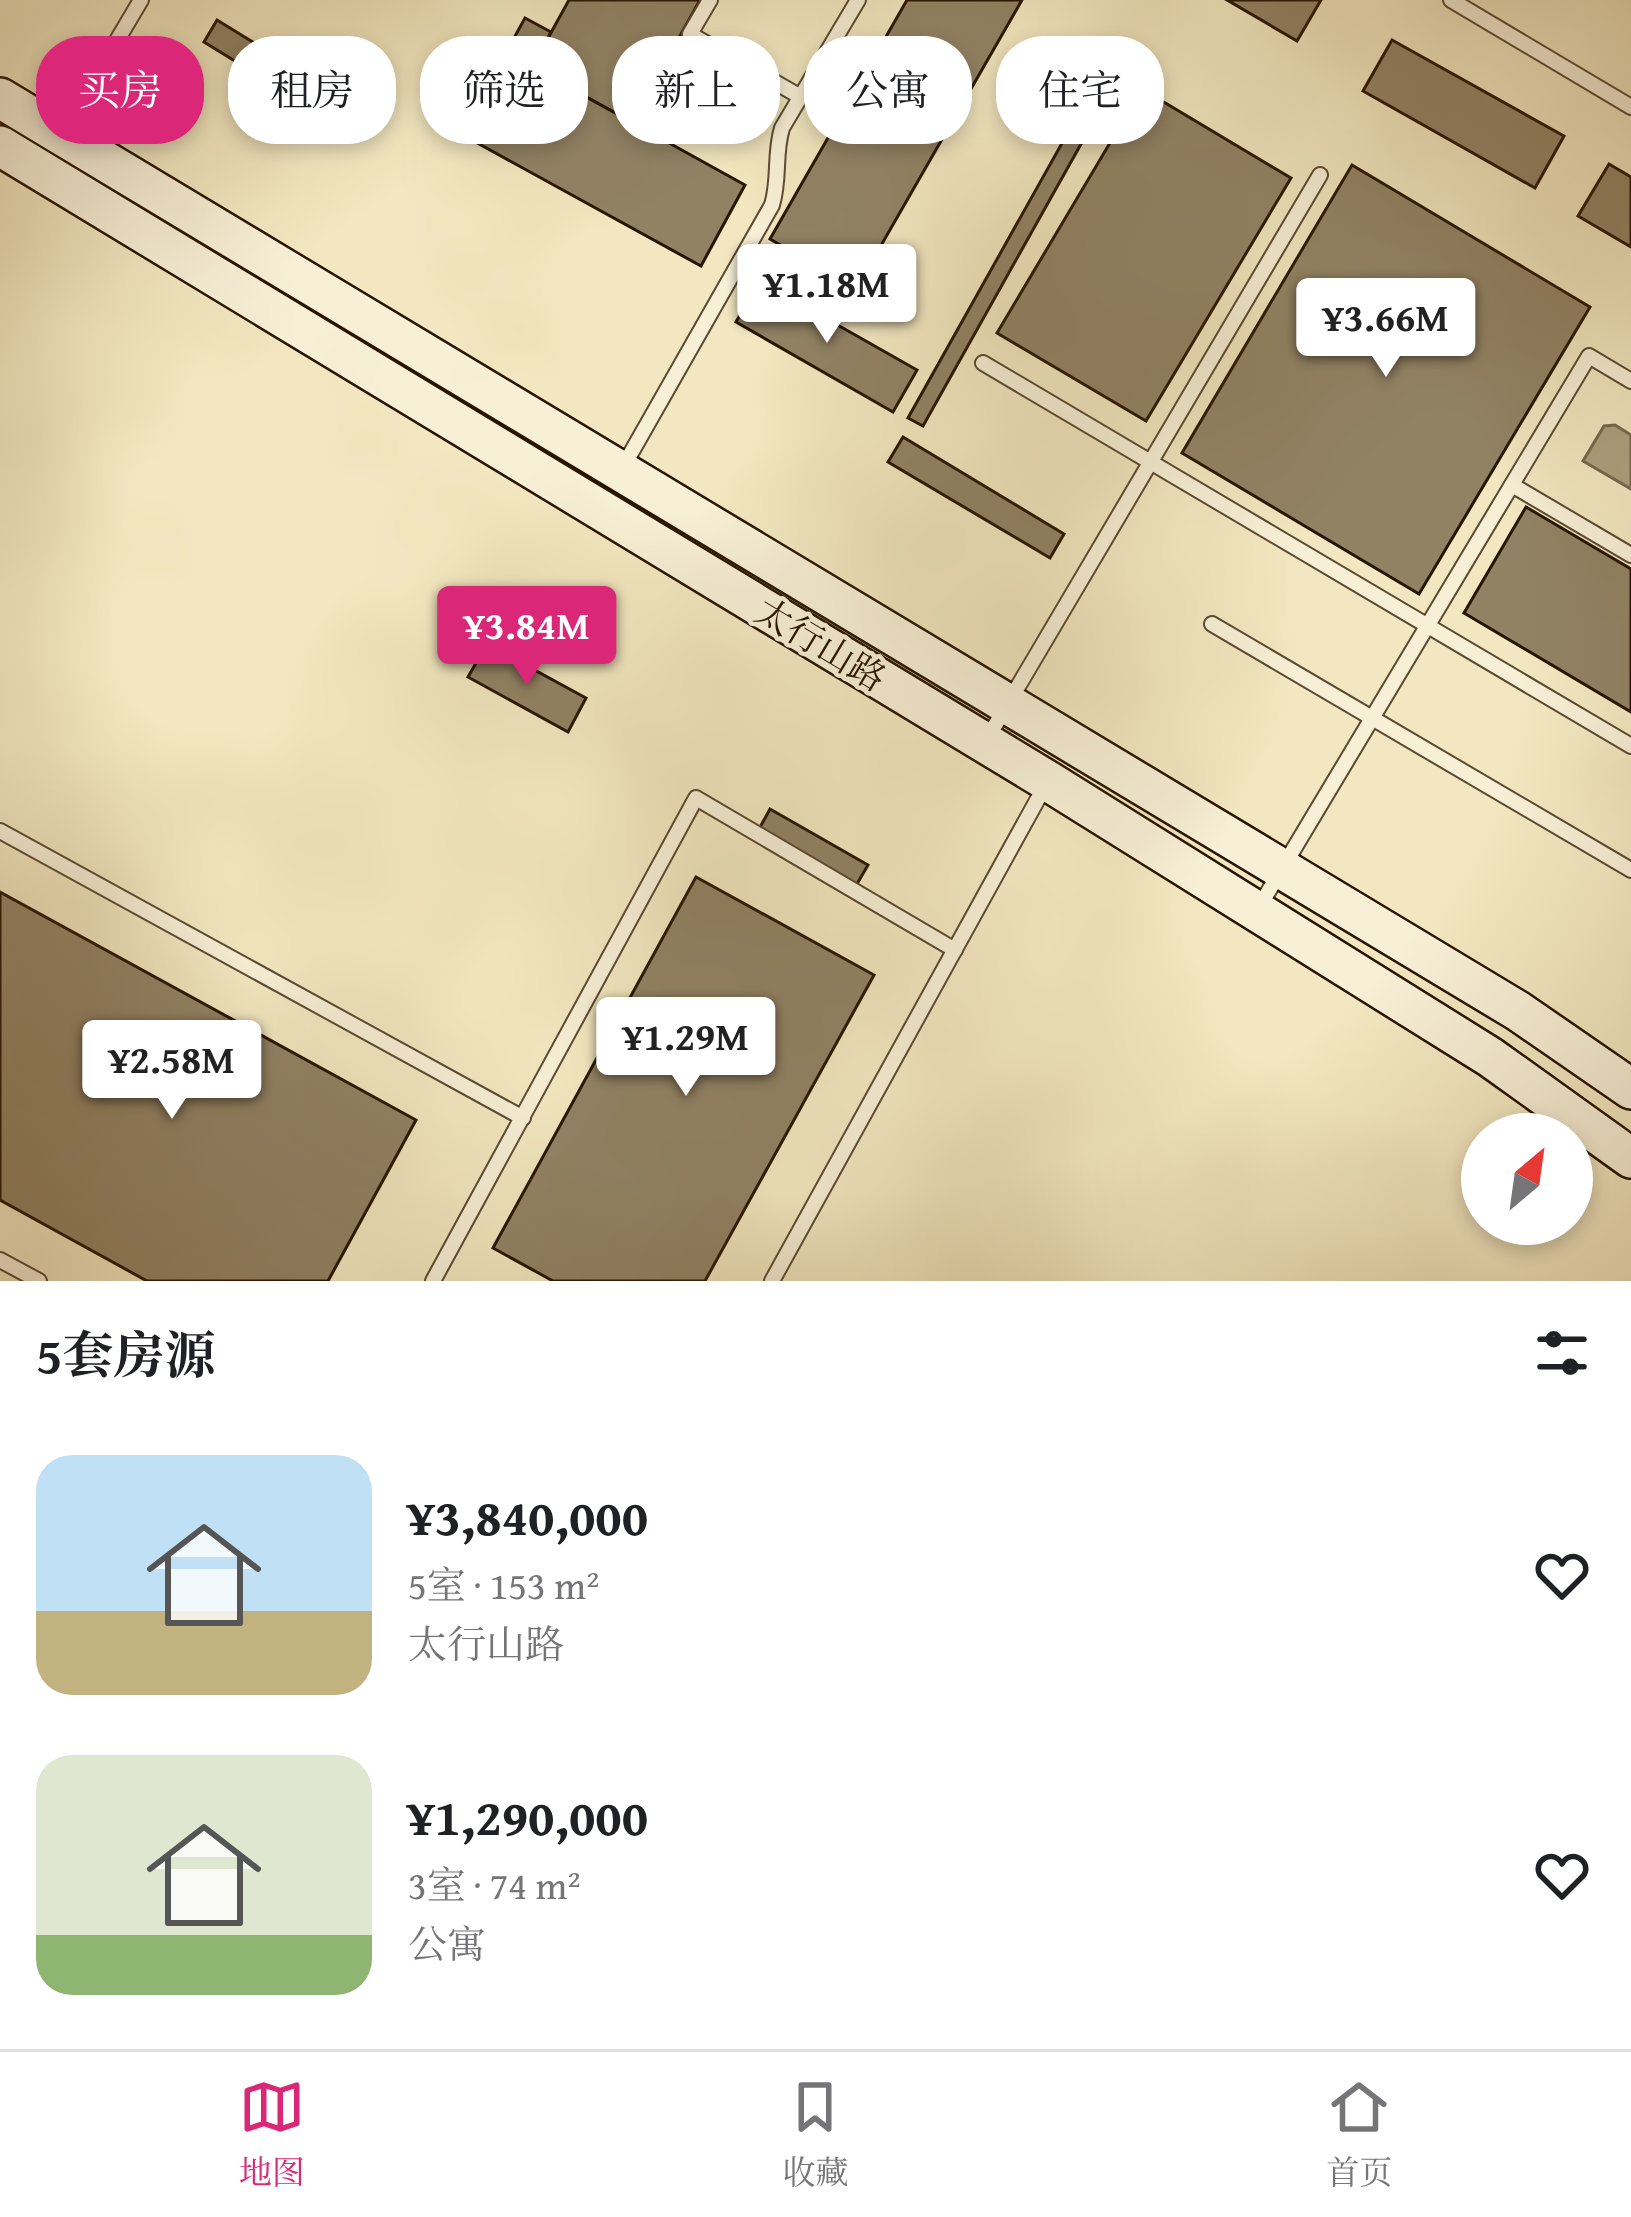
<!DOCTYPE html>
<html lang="zh">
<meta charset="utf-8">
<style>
body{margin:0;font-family:"Gentium Book Plus","Noto Serif SC",serif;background:#f6f6f6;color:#202124;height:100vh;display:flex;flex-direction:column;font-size:45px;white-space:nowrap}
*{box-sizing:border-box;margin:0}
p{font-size:39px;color:#757577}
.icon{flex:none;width:66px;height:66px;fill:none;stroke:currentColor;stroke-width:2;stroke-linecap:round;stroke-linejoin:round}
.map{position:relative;height:1281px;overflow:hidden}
.side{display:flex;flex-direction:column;background:#fff;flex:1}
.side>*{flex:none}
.guide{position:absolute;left:36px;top:36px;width:1560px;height:108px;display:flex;gap:24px}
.needle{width:78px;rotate:29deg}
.buttons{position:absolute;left:1461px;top:1113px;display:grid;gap:24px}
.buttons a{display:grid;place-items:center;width:132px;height:132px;border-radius:50%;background:#fff;box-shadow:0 6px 18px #0003;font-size:60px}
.price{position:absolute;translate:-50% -102px;padding:0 27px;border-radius:12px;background:#fff;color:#222;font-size:39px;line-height:78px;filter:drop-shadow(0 3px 6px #0008)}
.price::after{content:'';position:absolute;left:50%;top:72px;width:36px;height:27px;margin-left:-18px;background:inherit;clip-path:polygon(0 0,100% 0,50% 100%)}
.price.on{background:#db2777;color:#fff}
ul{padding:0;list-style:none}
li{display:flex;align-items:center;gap:36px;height:300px;padding:0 36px}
li span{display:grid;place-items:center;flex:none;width:336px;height:240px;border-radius:36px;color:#555}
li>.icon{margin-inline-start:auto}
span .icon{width:144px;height:144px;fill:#fffc;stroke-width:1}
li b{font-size:51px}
h2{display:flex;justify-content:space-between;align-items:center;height:144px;padding:0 36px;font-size:51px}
.tag{padding:0 42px;border-radius:48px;background:#fff;box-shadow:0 6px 18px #0003;font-size:42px;line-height:108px}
.tag.on{background:#db2777;color:#fff}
.dock{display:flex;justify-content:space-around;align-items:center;height:168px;border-top:3px solid #e0e0e0;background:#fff;font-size:33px;color:#757577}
.dock a{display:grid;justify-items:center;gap:6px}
.dock .on{color:#db2777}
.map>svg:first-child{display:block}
</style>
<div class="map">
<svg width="1631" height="1281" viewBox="0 0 1631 1281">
<rect width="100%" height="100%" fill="#f2e7c0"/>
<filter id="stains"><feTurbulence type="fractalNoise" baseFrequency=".00167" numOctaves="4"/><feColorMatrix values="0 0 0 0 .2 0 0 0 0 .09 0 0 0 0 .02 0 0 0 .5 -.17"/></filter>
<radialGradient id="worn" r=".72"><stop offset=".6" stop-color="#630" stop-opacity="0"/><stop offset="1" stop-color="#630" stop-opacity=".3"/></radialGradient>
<path fill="#ada07f" stroke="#78684d" stroke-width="3" d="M1615,425L1631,435V489L1583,461L1604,426Z"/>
<path fill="#f2e7c0" d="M1631,1187V1275L1593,1249Z"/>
<g fill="#918264" stroke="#281501" stroke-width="3">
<path d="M569,0H700L632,122L532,67Z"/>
<path d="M907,0H1022L856,289L770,239Z"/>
<path d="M1227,0H1321L1297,41Z"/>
<path d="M525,18L551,32L532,67L745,185L701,266L461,134Z"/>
<path d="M217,20L332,91L346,69L371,84L344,128L204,42Z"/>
<path d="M1392,40L1564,136L1535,188L1363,91Z"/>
<path d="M1103,70L1118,78L923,426L908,418Z"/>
<path d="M1142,89L1291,178L1146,421L997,333Z"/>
<path d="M1609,164L1631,177V247L1578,216Z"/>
<path d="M1352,165L1590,307L1419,594L1182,453Z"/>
<path d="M760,281L917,370L893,412L736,322Z"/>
<path d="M903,437L1064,534L1050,558L888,462Z"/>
<path d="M1526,507L1631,569V712L1464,613Z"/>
<path d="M487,644L586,698L568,732L468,677Z"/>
<path d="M770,809L868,865L857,884L759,829Z"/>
<path d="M696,877L874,975L705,1281H553L493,1248Z"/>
<path d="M0,892L416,1120L328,1281H147L0,1200Z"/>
</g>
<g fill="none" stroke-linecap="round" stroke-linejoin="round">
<defs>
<g id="lane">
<path d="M710,0L690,34L801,97"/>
<path d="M1451,0L1631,107"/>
<path d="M64,130L141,0"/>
<path d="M983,363L1631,746"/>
<path d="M623,467L772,205C780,179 774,154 782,128L858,0"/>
<path d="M1512,485L1631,555"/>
<path d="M1212,624L1631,870"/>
<path d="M987,739L1320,175"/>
<path d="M0,831L523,1118"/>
<path d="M1259,907L1589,356L1631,381"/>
<path d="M0,1260L39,1281"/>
<path d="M433,1281L696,798L955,950"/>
<path d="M772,1281L1045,786"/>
</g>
<g id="secondary">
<path d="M0,98L1518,1011L1631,1089"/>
<path d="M0,146L1048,781L1490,1057L1631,1158"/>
</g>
</defs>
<use href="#lane" stroke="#5a4a31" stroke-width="18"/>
<use href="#secondary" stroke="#281501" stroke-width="44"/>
<use href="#lane" stroke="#f7efd6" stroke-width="14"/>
<use href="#secondary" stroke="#f7efd6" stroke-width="39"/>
</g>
<g text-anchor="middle" stroke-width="9" stroke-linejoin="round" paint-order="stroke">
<g font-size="36" fill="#281501" stroke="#f7efd6">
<text transform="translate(821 644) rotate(31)" y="13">太行山路</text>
</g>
</g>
<rect width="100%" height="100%" filter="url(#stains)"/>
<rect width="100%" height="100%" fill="url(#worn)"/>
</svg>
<div class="buttons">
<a><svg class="needle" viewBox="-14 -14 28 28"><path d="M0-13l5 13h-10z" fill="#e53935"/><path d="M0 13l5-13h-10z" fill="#757577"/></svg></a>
</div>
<b class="price" style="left:827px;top:346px">¥1.18M</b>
<b class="price" style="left:1386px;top:380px">¥3.66M</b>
<b class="price on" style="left:527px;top:688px">¥3.84M</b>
<b class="price" style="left:686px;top:1099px">¥1.29M</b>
<b class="price" style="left:172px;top:1122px">¥2.58M</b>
<div class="guide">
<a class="tag on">买房</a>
<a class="tag">租房</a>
<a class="tag">筛选</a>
<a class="tag">新上</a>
<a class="tag">公寓</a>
<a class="tag">住宅</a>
</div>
</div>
<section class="side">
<h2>5套房源<svg class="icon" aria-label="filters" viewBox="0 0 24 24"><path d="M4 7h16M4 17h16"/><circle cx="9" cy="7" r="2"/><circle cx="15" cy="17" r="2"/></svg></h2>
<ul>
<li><span style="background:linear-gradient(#bfe0f5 65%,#c2b280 0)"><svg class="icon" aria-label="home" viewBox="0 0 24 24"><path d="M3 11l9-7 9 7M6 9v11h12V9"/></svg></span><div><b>¥3,840,000</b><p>5室 · 153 m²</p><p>太行山路</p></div><svg class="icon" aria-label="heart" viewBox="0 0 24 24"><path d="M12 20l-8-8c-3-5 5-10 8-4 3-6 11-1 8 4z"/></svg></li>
<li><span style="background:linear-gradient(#dfe7d0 75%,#8fb573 0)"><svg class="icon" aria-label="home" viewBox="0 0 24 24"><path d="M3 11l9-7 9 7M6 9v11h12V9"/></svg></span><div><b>¥1,290,000</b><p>3室 · 74 m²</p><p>公寓</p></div><svg class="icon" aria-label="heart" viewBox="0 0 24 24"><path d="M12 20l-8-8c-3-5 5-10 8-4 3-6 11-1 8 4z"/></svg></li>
</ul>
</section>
<nav class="dock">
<a class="on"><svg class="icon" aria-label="map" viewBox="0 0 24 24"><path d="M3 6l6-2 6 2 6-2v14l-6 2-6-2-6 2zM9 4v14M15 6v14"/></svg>地图</a>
<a><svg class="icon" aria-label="saved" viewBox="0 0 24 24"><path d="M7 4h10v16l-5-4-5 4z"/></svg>收藏</a>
<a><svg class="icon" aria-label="home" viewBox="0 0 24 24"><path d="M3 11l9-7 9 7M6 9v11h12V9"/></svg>首页</a>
</nav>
